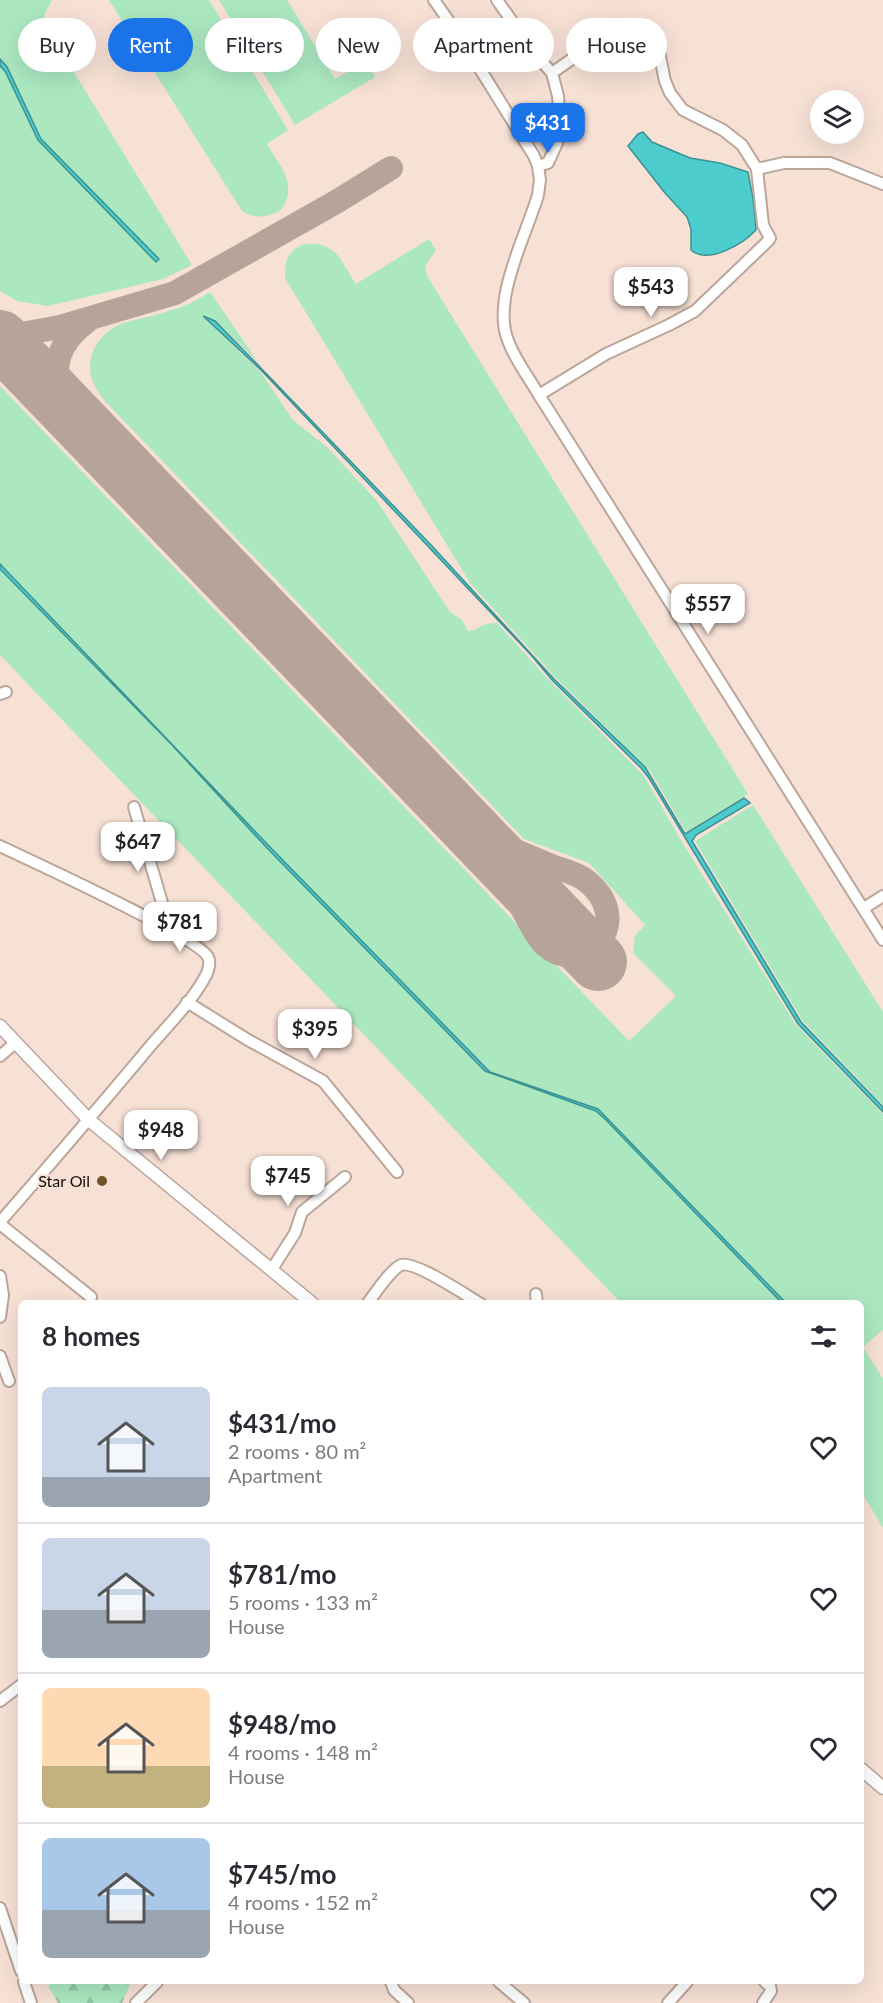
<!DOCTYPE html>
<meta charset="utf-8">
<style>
body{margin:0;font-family:Lato,sans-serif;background:#f2f2f3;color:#2b2b33;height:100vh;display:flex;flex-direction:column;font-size:22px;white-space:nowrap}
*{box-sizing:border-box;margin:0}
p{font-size:20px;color:#7c7c81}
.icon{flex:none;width:33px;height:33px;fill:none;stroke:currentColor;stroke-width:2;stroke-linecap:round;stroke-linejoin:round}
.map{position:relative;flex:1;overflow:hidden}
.drawer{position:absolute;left:18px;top:1300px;width:846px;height:684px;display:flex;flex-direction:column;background:#fff;border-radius:9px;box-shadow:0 6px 24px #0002}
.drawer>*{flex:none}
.hud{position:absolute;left:18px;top:18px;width:848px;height:54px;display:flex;gap:12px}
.buttons{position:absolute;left:810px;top:90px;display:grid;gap:12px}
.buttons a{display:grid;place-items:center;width:54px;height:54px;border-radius:50%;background:#fff;box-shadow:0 6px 24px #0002;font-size:30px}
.price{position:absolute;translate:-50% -51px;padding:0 14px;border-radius:12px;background:#fff;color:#222;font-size:20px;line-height:39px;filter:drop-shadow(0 2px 3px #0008)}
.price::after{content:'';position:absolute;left:50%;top:36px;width:18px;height:14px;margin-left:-9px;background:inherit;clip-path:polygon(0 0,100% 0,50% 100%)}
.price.current{background:#1a73e8;color:#fff}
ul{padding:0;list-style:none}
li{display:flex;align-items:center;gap:18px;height:150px;padding:0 24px}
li+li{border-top:2px solid #e1e1e2}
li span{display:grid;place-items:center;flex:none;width:168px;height:120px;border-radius:9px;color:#555}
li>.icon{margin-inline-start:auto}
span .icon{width:72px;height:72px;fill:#fffc;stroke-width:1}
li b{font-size:26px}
h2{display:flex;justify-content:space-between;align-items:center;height:72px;padding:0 24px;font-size:26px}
.pill{padding:0 21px;border-radius:27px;background:#fff;box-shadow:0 6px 24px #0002;font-size:21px;line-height:54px}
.pill.current{background:#1a73e8;color:#fff}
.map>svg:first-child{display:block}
</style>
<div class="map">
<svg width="883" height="2003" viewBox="0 0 883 2003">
<defs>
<pattern id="forest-firs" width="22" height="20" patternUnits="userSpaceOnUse" patternTransform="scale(1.5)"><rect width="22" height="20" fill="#abe8c0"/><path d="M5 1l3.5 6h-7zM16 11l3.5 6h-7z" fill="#92c6a4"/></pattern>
</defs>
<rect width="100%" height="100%" fill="#f7e1d5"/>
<g fill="#abe8c0">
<path d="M0,0H52L44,15L45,25L192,265L163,279L48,306L17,301L0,291Z"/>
<path d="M109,0H209L288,130L267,144C280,167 299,184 281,210C268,217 256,220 242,211Z"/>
<path d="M219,0H287L335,79L366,61L375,77L295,125Z"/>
<path d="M429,239L436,250L425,266L427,276L748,794L686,832L651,772L555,677L470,583L285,278C285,272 285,265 287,259C297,238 325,240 338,256C345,264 350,276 356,284Z"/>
<path d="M210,292L258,362L215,320L202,316L260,371L293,420L327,447L377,501L450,612L462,620L468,631C479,630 482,622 497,623L551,682L644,776L682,842L796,1025L883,1114V1330L863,1347L883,1379V1528L861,1491V1304L786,1303L598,1109L491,1072L269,846L0,564V386L629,1041L676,996L633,953L635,936L645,925L589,863L524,839L104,400C99,393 93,385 91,376C86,352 102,330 124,323C139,318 154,316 169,311C184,307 197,300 210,292Z"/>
<path d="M0,569L173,746L267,848L485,1071L596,1111L606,1120L782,1303H621L0,655Z"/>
<path d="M753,805L883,1012V1105L802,1020L695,841Z"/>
</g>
<path fill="url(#forest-firs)" d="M53,1982H131L122,2003H58L48,1986Z"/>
<g fill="#4dccce" stroke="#3b9292" stroke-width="1.5">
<path d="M0,59L7,67L41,139L159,259L156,262L38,140L5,71L0,66Z"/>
<path d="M643,132L652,142L690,158L720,163L748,172L753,198L756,230C743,244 708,265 691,250V229L687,217L665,193L628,146L638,134Z"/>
<path d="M203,316L215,321L258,365L432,546L554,679L645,767L685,834L744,798L750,803L696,835L692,841L801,1022L883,1107V1112L798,1024L649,778L641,768L553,681L531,655L261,370Z"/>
<path d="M0,564L269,846L490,1072L598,1109L786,1303H782L606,1120L596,1111L485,1071L267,848L173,746L0,569Z"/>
</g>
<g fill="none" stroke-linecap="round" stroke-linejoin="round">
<g stroke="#b6a49a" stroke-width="24">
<path d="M0,338L60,327L175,293L336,202L391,168"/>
<path d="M61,403C52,367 56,344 87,321"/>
<path d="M462,820L471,831L486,839C508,848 531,857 554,867C564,870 575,873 584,879C640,921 583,979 545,945C533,935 507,877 500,860"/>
</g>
<path stroke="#b6a49a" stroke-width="58" d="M0,339L598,962"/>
<defs>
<g id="minor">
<path d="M434,0L462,40L534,156L538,166L540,180L538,195C526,236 490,302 509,343C516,361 529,378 539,395L883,940"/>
<path d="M497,0L536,55L552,73L558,96L560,120L557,143L548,163L538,166"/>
<path d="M757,169L784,163H830L883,184"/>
<path d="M539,395L606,354L669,325L695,311L768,241L770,238L763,225L757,169L742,145L723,130L683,110L670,93L665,81L657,42L619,32L589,47L552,73"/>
<path d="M0,694L6,692"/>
<path d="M134,807L170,930"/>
<path d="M0,846C31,861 198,937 208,957C211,963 208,973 204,979C188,1007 162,1031 142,1056C95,1112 48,1167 0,1222"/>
<path d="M864,908L883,896"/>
<path d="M187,1002L248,1040L323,1081L397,1172"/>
<path d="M0,1056L15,1043"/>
<path d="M0,1224L91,1297"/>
<path d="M272,1269L295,1233L302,1212L345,1177"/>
<path d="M0,1276L3,1295L0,1317"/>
<path d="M536,1294L537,1304"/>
<path d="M367,1304C375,1294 390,1270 401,1265C414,1260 467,1296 481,1304"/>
<path d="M0,1356L9,1381"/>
<path d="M0,1701L21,1685"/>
<path d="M0,1908L21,1971"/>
<path d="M24,1982L31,2003"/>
<path d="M391,1982L394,1990L408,2003"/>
<path d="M499,1982L524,2003"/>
<path d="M136,2003L157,1982"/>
<path d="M668,2003L687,1982"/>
<path d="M763,2003L771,1991L770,1986L765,1982"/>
</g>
<g id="major">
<path d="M0,1026L89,1120L313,1304"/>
<path d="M861,1769L883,1788"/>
</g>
</defs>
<use href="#minor" stroke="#baa69a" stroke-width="14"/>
<use href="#major" stroke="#baa69a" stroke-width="15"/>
<use href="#minor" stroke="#fff" stroke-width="10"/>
<use href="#major" stroke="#fff" stroke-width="12"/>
</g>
<circle fill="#6d5325" stroke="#f7e1d5" stroke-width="2" cx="102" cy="1181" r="6"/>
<g text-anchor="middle" stroke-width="4.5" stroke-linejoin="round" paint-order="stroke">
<g font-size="16" fill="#120b07" stroke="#f7e1d5" text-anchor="end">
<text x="90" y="1187">Star Oil</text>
</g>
</g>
</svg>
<div class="buttons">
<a><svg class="icon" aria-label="layers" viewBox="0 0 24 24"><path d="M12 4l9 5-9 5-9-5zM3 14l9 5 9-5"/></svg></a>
</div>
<b class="price current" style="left:548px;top:154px">$431</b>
<b class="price" style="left:651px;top:318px">$543</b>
<b class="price" style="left:708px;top:635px">$557</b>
<b class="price" style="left:138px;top:873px">$647</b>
<b class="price" style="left:180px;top:953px">$781</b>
<b class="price" style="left:315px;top:1060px">$395</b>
<b class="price" style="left:161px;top:1161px">$948</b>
<b class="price" style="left:288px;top:1207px">$745</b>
<div class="hud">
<a class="pill">Buy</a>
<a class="pill current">Rent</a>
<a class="pill">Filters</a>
<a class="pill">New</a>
<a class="pill">Apartment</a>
<a class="pill">House</a>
</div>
<section class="drawer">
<h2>8 homes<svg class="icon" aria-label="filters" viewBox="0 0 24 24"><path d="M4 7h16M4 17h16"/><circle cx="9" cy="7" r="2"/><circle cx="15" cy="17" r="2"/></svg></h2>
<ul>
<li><span style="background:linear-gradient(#c9d6e8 75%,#9aa5b1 0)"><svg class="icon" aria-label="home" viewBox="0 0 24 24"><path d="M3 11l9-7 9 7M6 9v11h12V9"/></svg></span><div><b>$431/mo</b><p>2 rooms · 80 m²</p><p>Apartment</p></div><svg class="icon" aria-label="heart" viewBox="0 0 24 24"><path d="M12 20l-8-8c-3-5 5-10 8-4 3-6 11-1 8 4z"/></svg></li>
<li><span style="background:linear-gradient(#c9d6e8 60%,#9aa5b1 0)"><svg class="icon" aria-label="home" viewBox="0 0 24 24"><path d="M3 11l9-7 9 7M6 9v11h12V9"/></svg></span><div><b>$781/mo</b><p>5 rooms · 133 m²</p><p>House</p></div><svg class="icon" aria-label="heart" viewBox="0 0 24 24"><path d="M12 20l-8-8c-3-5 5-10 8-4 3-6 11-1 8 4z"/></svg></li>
<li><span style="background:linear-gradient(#ffd9b3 65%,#c2b280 0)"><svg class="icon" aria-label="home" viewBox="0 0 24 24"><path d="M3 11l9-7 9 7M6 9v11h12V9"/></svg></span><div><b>$948/mo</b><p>4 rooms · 148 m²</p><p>House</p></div><svg class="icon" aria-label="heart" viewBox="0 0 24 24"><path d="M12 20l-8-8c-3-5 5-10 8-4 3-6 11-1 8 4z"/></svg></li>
<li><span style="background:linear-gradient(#a9c7e8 60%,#9aa5b1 0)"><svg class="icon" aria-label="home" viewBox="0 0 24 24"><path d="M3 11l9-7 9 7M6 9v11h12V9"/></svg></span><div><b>$745/mo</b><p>4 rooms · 152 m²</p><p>House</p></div><svg class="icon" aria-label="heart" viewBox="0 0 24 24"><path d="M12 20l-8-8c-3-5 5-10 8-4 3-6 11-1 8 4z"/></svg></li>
</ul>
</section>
</div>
